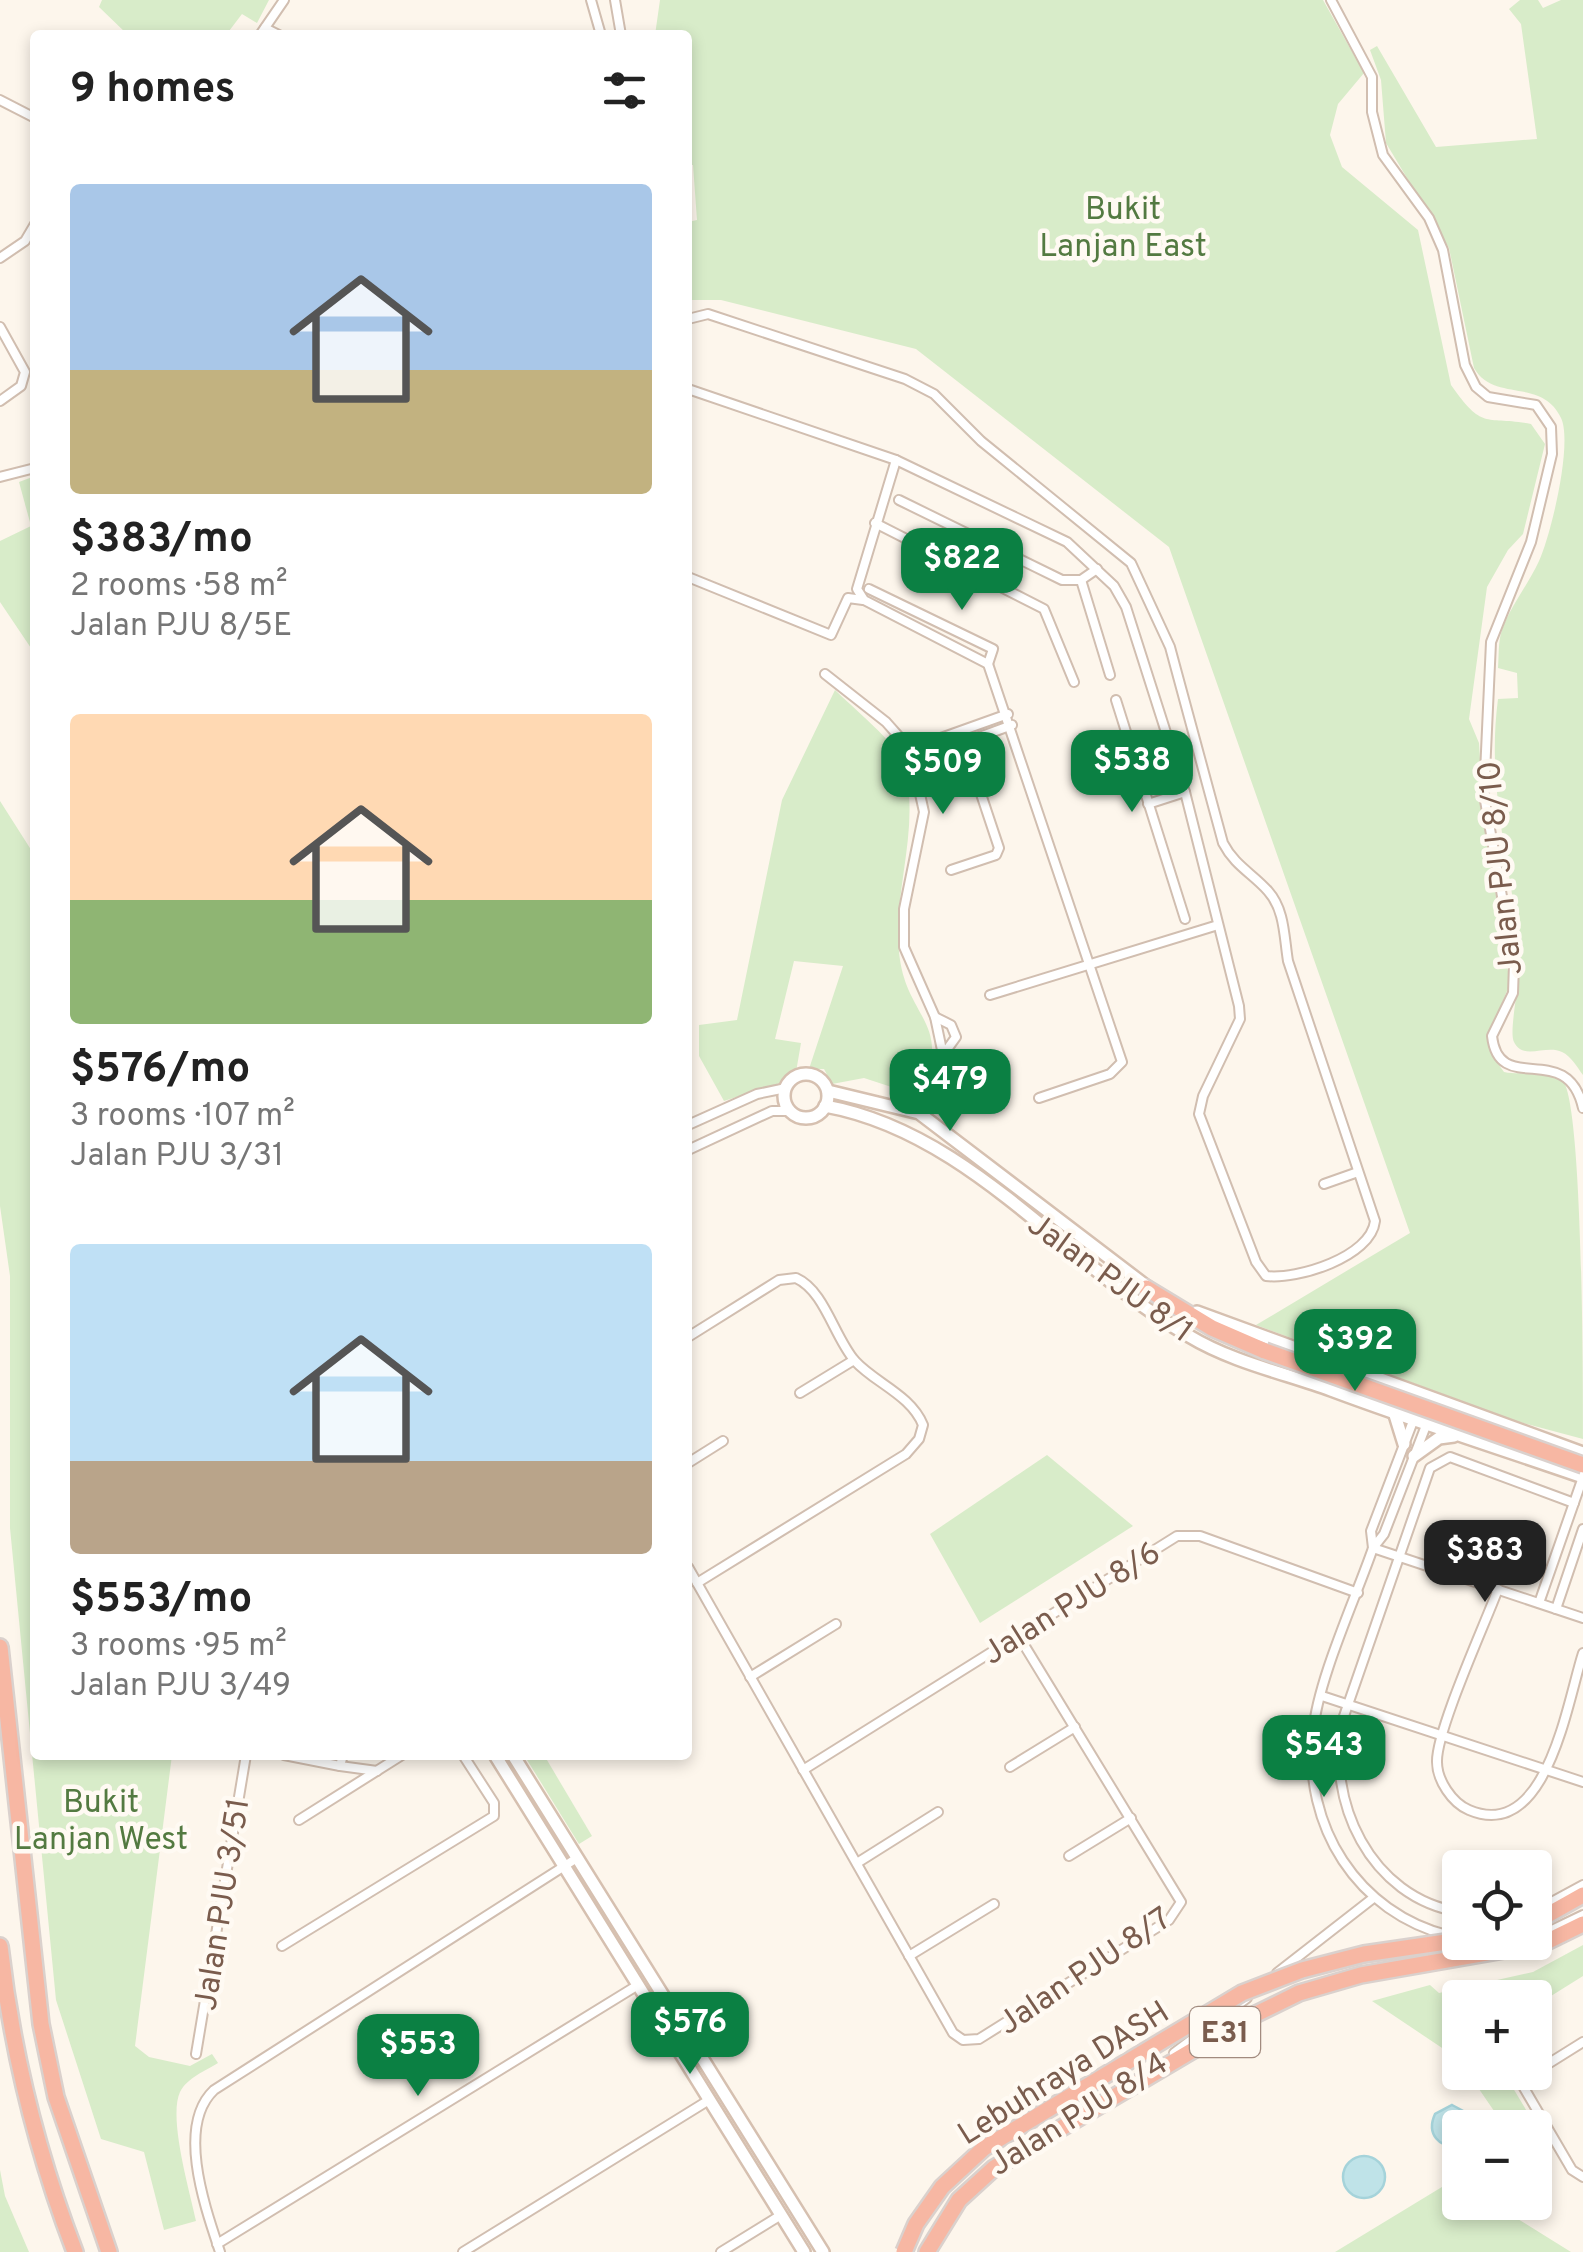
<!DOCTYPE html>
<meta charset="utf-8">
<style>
body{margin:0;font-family:Overpass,sans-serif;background:#f2f2f2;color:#222;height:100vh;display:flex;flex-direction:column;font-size:38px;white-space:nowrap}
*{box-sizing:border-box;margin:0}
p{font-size:32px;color:#767676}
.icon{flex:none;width:55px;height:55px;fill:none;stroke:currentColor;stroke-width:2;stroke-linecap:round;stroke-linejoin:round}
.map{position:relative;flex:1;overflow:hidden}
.sheet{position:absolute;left:30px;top:30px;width:662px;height:1730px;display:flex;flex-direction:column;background:#fff;border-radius:10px;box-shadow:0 5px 15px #0003}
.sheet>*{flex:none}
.controls{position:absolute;left:1442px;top:1850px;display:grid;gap:20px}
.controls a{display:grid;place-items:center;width:110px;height:110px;border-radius:10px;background:#fff;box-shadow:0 5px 15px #0003;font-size:50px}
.price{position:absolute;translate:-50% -85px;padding:0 22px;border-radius:20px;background:#0b8043;color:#fff;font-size:32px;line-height:65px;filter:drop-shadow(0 2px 5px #0008)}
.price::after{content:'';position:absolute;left:50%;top:60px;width:30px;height:22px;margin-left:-15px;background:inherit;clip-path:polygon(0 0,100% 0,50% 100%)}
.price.active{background:#222;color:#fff}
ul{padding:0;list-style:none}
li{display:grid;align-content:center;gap:20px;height:530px;padding:0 40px}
li span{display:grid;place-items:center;height:310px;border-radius:10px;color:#555}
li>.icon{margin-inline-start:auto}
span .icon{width:180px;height:180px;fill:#fffc;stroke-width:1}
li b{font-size:42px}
h2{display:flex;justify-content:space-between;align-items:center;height:120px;padding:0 40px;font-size:42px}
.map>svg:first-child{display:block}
</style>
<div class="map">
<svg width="1583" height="2252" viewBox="0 0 1583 2252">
<rect width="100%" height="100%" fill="#fdf6ec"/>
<g fill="#d8ecc9">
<path d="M102,0H269L257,23L242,14L226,35H128L99,7Z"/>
<path d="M660,0H1323L1364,73L1338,104L1330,135L1342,167L1418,230L1451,385C1484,432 1485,415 1531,424L1545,444L1523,534L1508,550L1487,587L1469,719L1479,743L1484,820L1510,984L1489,1033L1493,1057L1504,1072C1523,1076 1548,1068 1563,1081C1583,1106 1583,1386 1583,1439L1516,1421L1256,1325L1410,1233L1169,547L916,349L721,300H688V222L697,220L693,165H688V35H655Z"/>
<path d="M1520,0H1538L1543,8L1561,0H1583V1075C1577,1067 1571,1056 1562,1052C1546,1044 1523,1061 1514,1042C1508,1031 1522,974 1520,952C1511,863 1486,790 1498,699L1518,698L1517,673L1498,668C1499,656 1498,641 1502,630C1511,605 1528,585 1539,561C1551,535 1573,443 1561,418C1542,377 1494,403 1474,368L1449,248L1386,143L1381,80L1370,50L1377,46L1436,147L1537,139L1521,24L1509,9Z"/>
<path d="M35,476V654L0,602V541L31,526L19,482Z"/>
<path d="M835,690C850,705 897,744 903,762C923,828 890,894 900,960C909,1020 954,1025 919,1096L864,1078L832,1084L824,1069H809L843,966L794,961L775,1039L801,1043L796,1072L783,1082L724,1101L699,1056V1025L737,1020L782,800Z"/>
<path d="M0,801L35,856V1755H172L135,2046L149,2057L190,2066L212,2054L218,2063C205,2071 187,2078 180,2092C168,2118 190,2192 196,2221L164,2230L144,2152L101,2139L56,2000L10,1528V1276L0,1206Z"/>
<path d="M1047,1455L1133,1526L980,1623L930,1534Z"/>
<path d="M524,1755H544L592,1836L579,1844Z"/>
<path d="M1583,1945V1976L1535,2006V1998H1460V2060L1372,2001L1430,1985L1439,1993L1533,1972Z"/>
<path d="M1468,2073H1504L1547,2145L1535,2154V2128L1505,2127Z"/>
<path d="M0,2170L5,2196L29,2252H0Z"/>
<path d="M1460,2176V2202L1492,2203L1571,2252H1335Z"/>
</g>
<g fill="#bfe3e8" stroke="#a5d3da" stroke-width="2.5">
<path d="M1452,2105L1469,2114L1473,2127L1460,2128V2145C1439,2149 1426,2134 1435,2114Z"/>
<circle cx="1364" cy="2177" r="21"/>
</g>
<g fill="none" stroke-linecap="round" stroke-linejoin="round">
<defs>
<g id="street">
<path d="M591,0L601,35"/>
<path d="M615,0L621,35"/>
<path d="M1331,0L1372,77V112L1383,155L1429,218L1443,250L1465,365L1476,387L1488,397L1536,405L1551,427L1552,454L1531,542L1491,642L1484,795L1514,964L1513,993L1492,1036C1499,1098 1567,1038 1583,1108"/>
<path d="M265,28L279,35"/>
<path d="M260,35L284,0"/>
<path d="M0,100L35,118"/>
<path d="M0,258L25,241L35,224"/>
<path d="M688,319L708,314L905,379L934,394L981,441L1131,563L1170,647L1223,843C1235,866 1252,873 1268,891C1285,910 1284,937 1288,961L1375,1221C1371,1257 1297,1280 1266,1276L1256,1262L1199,1114L1203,1096L1240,1019L1239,1006L1185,792L1126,607L1114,586L1067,542L896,460L688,389"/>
<path d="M0,327L25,372L21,386L0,401"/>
<path d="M896,460L857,589L864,600L988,664L1122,1062L1110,1074L1039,1098"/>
<path d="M0,477L35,468"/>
<path d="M899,500L1062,580H1081L1097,569"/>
<path d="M875,523L1044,609L1074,682"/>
<path d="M688,577L831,635L848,598L863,600"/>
<path d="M1081,580L1110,675"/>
<path d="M869,589L993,649L988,664"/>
<path d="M825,674L886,722L910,749L924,812L904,909V947L935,1017L943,1055"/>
<path d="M1116,700L1185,919"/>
<path d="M910,749L1008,714"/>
<path d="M914,761L1012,725"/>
<path d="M1148,804L1185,792"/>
<path d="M951,870L996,855L999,848L964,743"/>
<path d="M990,995L1218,925"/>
<path d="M919,1113L943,1055L956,1037L951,1025L935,1017"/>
<path d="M688,1125L757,1094L786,1088"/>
<path d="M688,1150L772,1111H791"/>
<path d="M1324,1184L1358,1172"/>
<path d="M688,1337L779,1280L796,1278C825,1291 834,1337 855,1361C875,1383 911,1395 923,1425L919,1439L906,1454L697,1583"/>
<path d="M800,1393L854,1360"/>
<path d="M1427,1423L1384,1534L1373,1548C1355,1600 1318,1679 1313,1732C1303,1826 1357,1913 1450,1936"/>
<path d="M688,1463L723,1441"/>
<path d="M1373,1548L1583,1618"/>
<path d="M1373,1548L1371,1531L1415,1416"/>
<path d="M688,1567L953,2033L963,2040L979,2039L1169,1920L1181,1902L1018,1635"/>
<path d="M1498,1589C1485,1624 1436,1731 1437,1762C1437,1780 1452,1803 1469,1810C1547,1843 1567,1702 1583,1653"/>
<path d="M1539,1603L1583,1477"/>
<path d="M1556,1609L1583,1529"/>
<path d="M750,1677L836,1624"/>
<path d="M1322,1696L1583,1782"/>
<path d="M284,1755L340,1766"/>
<path d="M343,1755L340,1766L377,1771"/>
<path d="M1010,1767L1075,1727"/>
<path d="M803,1770L1177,1536H1200L1358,1593"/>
<path d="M299,1820L402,1755"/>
<path d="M1069,1856L1131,1818"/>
<path d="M857,1863L938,1812"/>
<path d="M1535,1911L1583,1885"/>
<path d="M1460,1912C1370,1898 1325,1800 1343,1719L1430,1468L1450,1457L1574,1503"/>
<path d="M1535,1938L1583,1915"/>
<path d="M1493,1942H1503"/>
<path d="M282,1946L494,1816V1803L463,1755"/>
<path d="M909,1956L994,1904"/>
<path d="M1277,1973L1372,1899"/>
<path d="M1174,2053L1247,1998"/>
<path d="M196,2054L246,1755"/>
<path d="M1534,2072L1520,2081L1572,2170L1583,2177"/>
<path d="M1535,2072L1583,2042"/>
<path d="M217,2244L638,1985"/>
<path d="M220,2252C205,2207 176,2126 214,2090L577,1858"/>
<path d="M463,2252L709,2100"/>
<path d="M721,2252L781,2215"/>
</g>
<g id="secondary">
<circle cx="806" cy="1096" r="22"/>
<path d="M828,1091L919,1113L1154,1292"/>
<path d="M825,1106C970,1132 1066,1265 1189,1336C1232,1362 1284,1373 1331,1390C1414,1421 1499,1448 1583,1477"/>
<path d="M1197,1312L1583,1453"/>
<path d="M1395,1415L1404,1444"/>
<path d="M1414,1456L1439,1438L1454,1436"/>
<path d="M495,1755L804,2252"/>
<path d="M513,1755L823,2252"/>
</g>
<g id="highway">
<path d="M1146,1288L1212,1328L1265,1351"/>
<path d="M0,1647L41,2024L56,2097L109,2252"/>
<path d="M1535,1922L1583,1895"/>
<path d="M0,1946C12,2052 37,2153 75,2252"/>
<path d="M927,2252L959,2200L994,2168L1244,2020L1299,1993L1361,1975L1544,1943L1583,1924"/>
</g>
</defs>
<use href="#street" stroke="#d1beb0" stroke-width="12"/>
<use href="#secondary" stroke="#d6c0b0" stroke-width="16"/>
<use href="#highway" stroke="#dad1cd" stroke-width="20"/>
<use href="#street" stroke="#fff" stroke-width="8"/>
<use href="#secondary" stroke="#fff" stroke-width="11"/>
<use href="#highway" stroke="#f7b7a3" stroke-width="15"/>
<defs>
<g id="highway-bridge">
<path d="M1265,1351L1583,1465"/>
<path d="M904,2252L916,2224L942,2187L984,2148L1242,1993L1302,1970L1364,1954L1460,1940"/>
</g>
</defs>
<use href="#highway-bridge" stroke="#dad1cd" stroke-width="20" stroke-linecap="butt"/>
<use href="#highway-bridge" stroke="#f7b7a3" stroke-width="15"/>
</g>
<g text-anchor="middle" stroke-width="9" stroke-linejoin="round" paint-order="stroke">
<rect fill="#fffaf3" stroke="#a28b7f" stroke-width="2.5" x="1190" y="2007" width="70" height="50" rx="8"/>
<g font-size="30" font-weight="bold" fill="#7a5c4d">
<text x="1225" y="2042">E31</text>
</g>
<g font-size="32" fill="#537a41" stroke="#fffaf3">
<text x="1123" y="219">Bukit<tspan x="1123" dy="37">Lanjan East</tspan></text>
<text x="101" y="1812">Bukit<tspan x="101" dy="37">Lanjan West</tspan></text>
</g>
<g font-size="32" fill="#7a5c4d" stroke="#fffaf3">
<text transform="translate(1499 868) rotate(-96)" y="11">Jalan PJU 8/10</text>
<text transform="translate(1111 1277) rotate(36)" y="11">Jalan PJU 8/1</text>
<text transform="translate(1071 1602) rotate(-32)" y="11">Jalan PJU 8/6</text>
<text transform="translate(221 1904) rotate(-81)" y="11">Jalan PJU 3/51</text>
<text transform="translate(1084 1970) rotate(-34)" y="11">Jalan PJU 8/7</text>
<text transform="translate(1063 2072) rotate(-32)" y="11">Lebuhraya DASH</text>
<text transform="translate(1078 2113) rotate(-32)" y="11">Jalan PJU 8/4</text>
</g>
</g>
</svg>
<div class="controls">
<a><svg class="icon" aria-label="locate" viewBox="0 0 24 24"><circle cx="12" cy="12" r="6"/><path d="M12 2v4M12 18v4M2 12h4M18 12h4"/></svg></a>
<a>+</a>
<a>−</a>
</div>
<b class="price" style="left:962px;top:613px">$822</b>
<b class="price" style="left:1132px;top:815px">$538</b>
<b class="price" style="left:943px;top:817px">$509</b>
<b class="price" style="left:950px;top:1134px">$479</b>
<b class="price" style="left:1355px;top:1394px">$392</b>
<b class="price active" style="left:1485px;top:1605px">$383</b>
<b class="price" style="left:1324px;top:1800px">$543</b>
<b class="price" style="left:690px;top:2077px">$576</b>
<b class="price" style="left:418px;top:2099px">$553</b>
<section class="sheet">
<h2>9 homes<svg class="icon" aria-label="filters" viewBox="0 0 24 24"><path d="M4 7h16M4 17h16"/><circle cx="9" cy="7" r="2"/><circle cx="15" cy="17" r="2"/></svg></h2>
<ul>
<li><span style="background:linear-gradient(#a9c7e8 60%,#c2b280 0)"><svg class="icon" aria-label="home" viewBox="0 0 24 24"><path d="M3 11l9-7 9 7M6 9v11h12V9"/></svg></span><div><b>$383/mo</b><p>2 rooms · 58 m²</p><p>Jalan PJU 8/5E</p></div></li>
<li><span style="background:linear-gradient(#ffd9b3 60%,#8fb573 0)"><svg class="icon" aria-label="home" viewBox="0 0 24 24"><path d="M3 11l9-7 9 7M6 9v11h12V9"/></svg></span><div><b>$576/mo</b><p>3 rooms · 107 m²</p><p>Jalan PJU 3/31</p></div></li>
<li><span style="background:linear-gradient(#bfe0f5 70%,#b9a48a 0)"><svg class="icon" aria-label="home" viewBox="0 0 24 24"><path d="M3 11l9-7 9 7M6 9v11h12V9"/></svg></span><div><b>$553/mo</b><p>3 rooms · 95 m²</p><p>Jalan PJU 3/49</p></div></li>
</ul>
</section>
</div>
